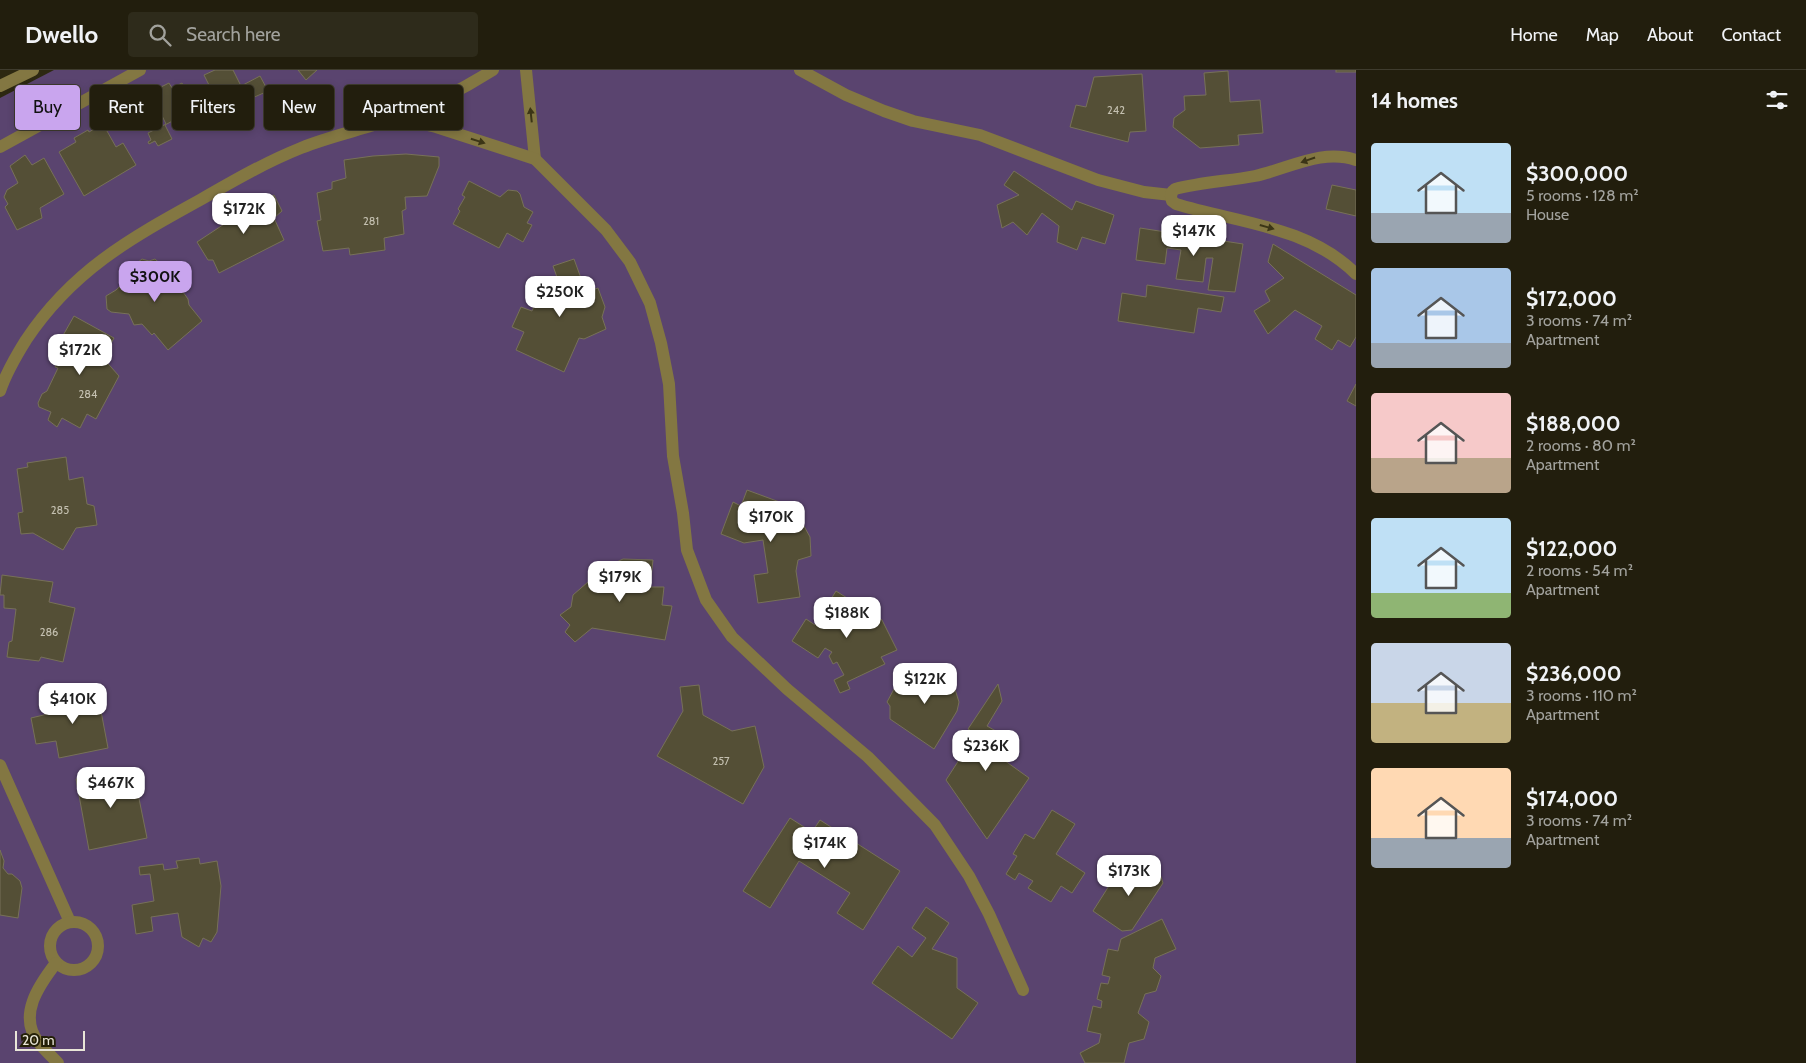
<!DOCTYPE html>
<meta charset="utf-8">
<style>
body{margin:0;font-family:Cabin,sans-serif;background:#2e2b1b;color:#f1f3f6;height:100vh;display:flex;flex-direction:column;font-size:19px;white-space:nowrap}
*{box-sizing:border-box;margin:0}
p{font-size:16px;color:#a2a29d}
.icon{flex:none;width:28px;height:28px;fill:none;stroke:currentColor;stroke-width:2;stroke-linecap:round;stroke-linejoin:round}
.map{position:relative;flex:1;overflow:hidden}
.side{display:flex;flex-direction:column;background:#221e0d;width:450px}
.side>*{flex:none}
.top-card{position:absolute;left:15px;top:15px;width:475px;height:45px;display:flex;gap:10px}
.scale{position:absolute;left:15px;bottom:12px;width:70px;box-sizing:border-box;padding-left:5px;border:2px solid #e9e6d8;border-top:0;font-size:14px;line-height:18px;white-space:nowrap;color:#e9e6d8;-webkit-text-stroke:4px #231f07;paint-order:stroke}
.price{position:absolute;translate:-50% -42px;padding:0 11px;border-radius:10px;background:#fff;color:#222;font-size:16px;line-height:32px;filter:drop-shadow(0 1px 2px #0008)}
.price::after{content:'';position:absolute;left:50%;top:30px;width:15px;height:11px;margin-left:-8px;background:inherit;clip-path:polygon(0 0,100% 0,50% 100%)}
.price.on{background:#c9a5ee;color:#111}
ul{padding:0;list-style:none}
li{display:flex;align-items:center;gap:15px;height:125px;padding:0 15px}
li span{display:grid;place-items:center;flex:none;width:140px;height:100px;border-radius:5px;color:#555}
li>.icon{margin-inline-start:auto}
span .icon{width:60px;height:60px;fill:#fffc;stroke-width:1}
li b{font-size:21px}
h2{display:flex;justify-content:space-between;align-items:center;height:60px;padding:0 15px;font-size:21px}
.tag{padding:0 18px;border-radius:5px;background:#221e0d;box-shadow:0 2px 8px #0003,0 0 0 1px #3f3c2e;font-size:18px;line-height:45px}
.tag.on{background:#c9a5ee;color:#111}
header{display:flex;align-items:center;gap:30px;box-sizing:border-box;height:70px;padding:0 25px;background:#221e0d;border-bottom:1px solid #3f3c2e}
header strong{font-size:24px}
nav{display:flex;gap:28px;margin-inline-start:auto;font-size:18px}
.search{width:350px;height:45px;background:#2e2b1b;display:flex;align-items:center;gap:12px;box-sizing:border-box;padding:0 18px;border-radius:5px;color:#a2a29d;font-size:19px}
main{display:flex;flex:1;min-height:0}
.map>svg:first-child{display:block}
</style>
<header>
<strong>Dwello</strong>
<div class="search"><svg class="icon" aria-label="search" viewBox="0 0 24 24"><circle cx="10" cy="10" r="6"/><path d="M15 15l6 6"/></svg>Search here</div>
<nav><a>Home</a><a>Map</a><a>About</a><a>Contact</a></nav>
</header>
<main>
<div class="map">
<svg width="1356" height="993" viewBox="0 0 1356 993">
<rect width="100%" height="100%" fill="#2d2811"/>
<path fill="#5a446f" d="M54,0H1356V993H0V28Z"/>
<g fill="#544f36" stroke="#777158">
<path d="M215,0H233L241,16L260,6L268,21L250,29L243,15L228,22L231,27L218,33L204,5Z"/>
<path d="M298,0H317L306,10Z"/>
<rect x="1336" y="0" width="20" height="2"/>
<path d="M1228,1L1230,32L1260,30L1263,63L1238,65L1239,75L1200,78L1173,57L1174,48L1185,40L1184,26L1206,25L1204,3Z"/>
<path d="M1142,4L1146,61L1130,62L1128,72L1070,57L1076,35L1086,37L1094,7Z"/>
<path d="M169,13L172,18L182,13L199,46L182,55L178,48L165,55L172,69L158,76L155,71L149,74L148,72L151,70L148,63L166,54L152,25L158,22L157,19Z"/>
<path d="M103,54L116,77L123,73L136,95L84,126L59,82L76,72L74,68L88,60L89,62Z"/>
<path d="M406,84L439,87V96L427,126L405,127L406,139L402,141L404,164L384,168L385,180L350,185L349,178L323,181L317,151L321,150L317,123L332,119V112L346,108L344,90L373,86Z"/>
<path d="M25,85L32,95L44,88L64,124L40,138L42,148L17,160L5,137L8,134L4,127L7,120L18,113L10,96Z"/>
<path d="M1014,101L1072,140L1076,131L1114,145L1105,174L1082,167L1077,180L1057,172L1059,156L1042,143L1027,165L1013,152L1002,158L997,135L1019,125L1004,115Z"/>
<path d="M469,111L500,127L508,120L517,121L520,124L524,137L533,142L527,153L532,155L523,172L507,163L499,178L453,154L460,141L458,139L465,127L462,125Z"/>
<path d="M1332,115L1356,120V146L1326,139Z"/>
<path d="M274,125L282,141L274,148L284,170L219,203L213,190H208L197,172L250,137Z"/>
<path d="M1140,158L1243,174L1235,222L1208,220L1213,188H1206L1203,212L1176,209L1181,180L1167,178L1165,194L1136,190Z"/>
<path d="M1273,174L1356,225V267L1350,277L1338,270L1332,280L1315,269L1322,256L1295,240L1268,264L1254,241L1270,231L1265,221L1284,208L1268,192Z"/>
<path d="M142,189L149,191L155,189L165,198L163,203L170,210L177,208L183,216V222L188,229L189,235L202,251L168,280L154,263L152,265L142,254L134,255L129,244L111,242L107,239L106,226L116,220L132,205L133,196Z"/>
<path d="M574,189L586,222L598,218L605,237L602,247L606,259L584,269L579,268L564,302L516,280L524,262L512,257L521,237L532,241L537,230L535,225L544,216L558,210L553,196Z"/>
<path d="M1147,215L1224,227L1221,242L1198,238L1194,263L1118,251L1122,223L1146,227Z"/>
<path d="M74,246L114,268L103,288L119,306L96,349L87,344L80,358L62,348L57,357L48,350L51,342L39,337L38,333L42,324L47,321L58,298L55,297L64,278L61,269Z"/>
<path d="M1356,314V336L1347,331Z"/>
<path d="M66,387L69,410L83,407L87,434L94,436L97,455L76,458L63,480L33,463L21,464L18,443L23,442L17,399L28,397L27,393Z"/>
<path d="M747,420L785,434L799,447L810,467L811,486L798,490L796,501L800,527L758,533L754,505L768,503L763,470L744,473L721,464L733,432L741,436Z"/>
<path d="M623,489L653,490L650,517H664L662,535L672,536L665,570L592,558L575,572L565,562L570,555L560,545L571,537L573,525L604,498Z"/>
<path d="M2,505L53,512L49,532L75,538L63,592L41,587L39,591L7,587L9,572L12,571L16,539L4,538V525H0Z"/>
<path d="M836,521L882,550L897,580L881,587L885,594L847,612L850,619L840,623L834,610L844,605L837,592L833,594L829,586L832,582L825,578L818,588L792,571L806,549L815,555Z"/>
<path d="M925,598L936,600L948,608L955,619L959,632L957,641L934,679L890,649V636L887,632L894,619L907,616L904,601Z"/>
<path d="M998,614L1002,631L987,656L1008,668L1009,675L1001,688L1029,708L987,769L946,710L976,664L968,659Z"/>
<path d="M699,615L703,645L732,661L755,656L764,697L743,734L657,686L683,641L680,617Z"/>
<path d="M97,620L108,678L59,688L56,671L36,674L31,648L52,643L50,629Z"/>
<path d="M133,699L147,768L89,780L76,709L94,705L96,707Z"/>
<path d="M1052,740L1075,754L1056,784L1085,803L1072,823L1061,816L1051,832L1028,818L1033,811L1019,803L1015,810L1006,804L1017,786L1013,784L1025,764L1034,769Z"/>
<path d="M790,748L812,762L820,750L900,801L863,860L837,843L850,823L799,791L770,838L743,821Z"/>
<path d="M0,780L4,791L3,798L8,804H12L20,811L22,818L18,848L0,845Z"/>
<path d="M199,788L200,794L217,791L221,816L217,862L211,872L203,868L199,877L182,867L178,843L151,847L153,861L136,864L132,835L154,831L150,804L140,805L139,797L163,794L164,800L178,798L176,791Z"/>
<path d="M1137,789L1160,804L1163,813L1132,860L1122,861L1093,841L1114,808L1121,813Z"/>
<path d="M926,837L949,853L932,879L957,888V918L978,933L952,969L872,913L898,876L912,887L926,868L912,858Z"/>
<path d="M1162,849L1176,879L1155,888L1153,898L1161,906L1156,921L1145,924L1138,943L1149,952L1144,969L1129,973L1124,993H1085L1080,983L1099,973L1101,964L1087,961L1093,936L1101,938L1102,931L1097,929L1101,913L1108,914L1110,907L1102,905L1108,879L1118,881L1121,869Z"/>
</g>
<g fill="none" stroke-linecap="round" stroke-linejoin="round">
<g stroke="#837742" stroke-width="12">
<path d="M526,0L535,89"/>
<path d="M800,0L846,25L884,41L913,51L980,65L1098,110L1144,122L1171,125"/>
<path d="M0,16L33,0"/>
<path d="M398,48L436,57L535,89L606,160L630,192L650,233L661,273L669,314L673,386L683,443L687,480L706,530L732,567L787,619L868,687L935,755L969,806L989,844L1023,920"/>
<path d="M0,77L140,0"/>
<path d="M1356,90C1322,78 1288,99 1255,106C1229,111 1202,112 1175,119C1171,122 1170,126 1172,131L1176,134C1238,153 1308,156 1356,204"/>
<path d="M0,321C6,303 16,286 26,270C72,201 129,169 200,130C233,111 266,92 301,78C333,65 366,59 398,47C432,35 463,19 493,0"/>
<path d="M0,695L70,852"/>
<circle cx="74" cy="876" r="24"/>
<path d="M56,893C39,915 17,946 39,973C45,980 52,987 58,993"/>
</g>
</g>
<defs><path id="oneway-solid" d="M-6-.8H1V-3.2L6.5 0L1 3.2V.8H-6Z" transform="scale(1.25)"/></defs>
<g fill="#3b3516">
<use href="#oneway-solid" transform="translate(531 45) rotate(-96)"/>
<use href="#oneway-solid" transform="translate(478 71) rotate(18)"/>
<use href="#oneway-solid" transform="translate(1308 90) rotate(161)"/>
<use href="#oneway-solid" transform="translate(1267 157) rotate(16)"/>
</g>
<g text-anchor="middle" stroke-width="4" stroke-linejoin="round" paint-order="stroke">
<g font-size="11" fill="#c4c0b0">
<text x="1116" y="44">242</text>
<text x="371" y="155">281</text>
<text x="88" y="328">284</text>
<text x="60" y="444">285</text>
<text x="49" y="566">286</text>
<text x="721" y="695">257</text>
</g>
</g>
</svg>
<div class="scale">20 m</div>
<b class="price" style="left:244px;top:165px">$172K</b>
<b class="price" style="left:1194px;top:187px">$147K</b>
<b class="price on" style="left:155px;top:233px">$300K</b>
<b class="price" style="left:560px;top:248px">$250K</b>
<b class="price" style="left:80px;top:306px">$172K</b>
<b class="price" style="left:771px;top:473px">$170K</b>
<b class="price" style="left:620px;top:533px">$179K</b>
<b class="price" style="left:847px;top:569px">$188K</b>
<b class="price" style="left:925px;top:635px">$122K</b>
<b class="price" style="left:73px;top:655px">$410K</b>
<b class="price" style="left:986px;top:702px">$236K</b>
<b class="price" style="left:111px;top:739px">$467K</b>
<b class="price" style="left:825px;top:799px">$174K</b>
<b class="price" style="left:1129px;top:827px">$173K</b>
<div class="top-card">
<a class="tag on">Buy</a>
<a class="tag">Rent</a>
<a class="tag">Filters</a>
<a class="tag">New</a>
<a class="tag">Apartment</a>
</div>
</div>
<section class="side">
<h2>14 homes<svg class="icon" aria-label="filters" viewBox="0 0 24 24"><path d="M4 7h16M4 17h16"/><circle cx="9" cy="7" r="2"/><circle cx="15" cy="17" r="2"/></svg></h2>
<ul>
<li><span style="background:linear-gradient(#bfe0f5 70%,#9aa5b1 0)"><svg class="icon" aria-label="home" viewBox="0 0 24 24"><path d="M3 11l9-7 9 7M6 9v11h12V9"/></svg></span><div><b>$300,000</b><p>5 rooms · 128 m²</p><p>House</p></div></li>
<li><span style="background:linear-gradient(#a9c7e8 75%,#9aa5b1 0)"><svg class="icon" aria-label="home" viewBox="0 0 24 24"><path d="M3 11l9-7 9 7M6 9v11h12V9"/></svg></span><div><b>$172,000</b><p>3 rooms · 74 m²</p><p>Apartment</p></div></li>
<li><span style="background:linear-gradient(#f6c9c9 65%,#b9a48a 0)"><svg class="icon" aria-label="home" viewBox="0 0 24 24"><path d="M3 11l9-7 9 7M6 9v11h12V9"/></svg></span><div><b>$188,000</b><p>2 rooms · 80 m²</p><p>Apartment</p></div></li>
<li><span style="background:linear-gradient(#bfe0f5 75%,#8fb573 0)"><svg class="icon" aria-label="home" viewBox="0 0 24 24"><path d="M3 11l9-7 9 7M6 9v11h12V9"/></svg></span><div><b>$122,000</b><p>2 rooms · 54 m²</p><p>Apartment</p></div></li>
<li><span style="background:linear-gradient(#c9d6e8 60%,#c2b280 0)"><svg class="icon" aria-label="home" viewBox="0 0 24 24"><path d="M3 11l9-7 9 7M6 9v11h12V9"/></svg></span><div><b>$236,000</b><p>3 rooms · 110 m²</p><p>Apartment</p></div></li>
<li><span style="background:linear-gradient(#ffd9b3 70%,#9aa5b1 0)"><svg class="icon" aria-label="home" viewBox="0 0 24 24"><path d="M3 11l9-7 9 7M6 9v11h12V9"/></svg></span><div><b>$174,000</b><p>3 rooms · 74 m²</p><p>Apartment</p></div></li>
</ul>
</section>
</main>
